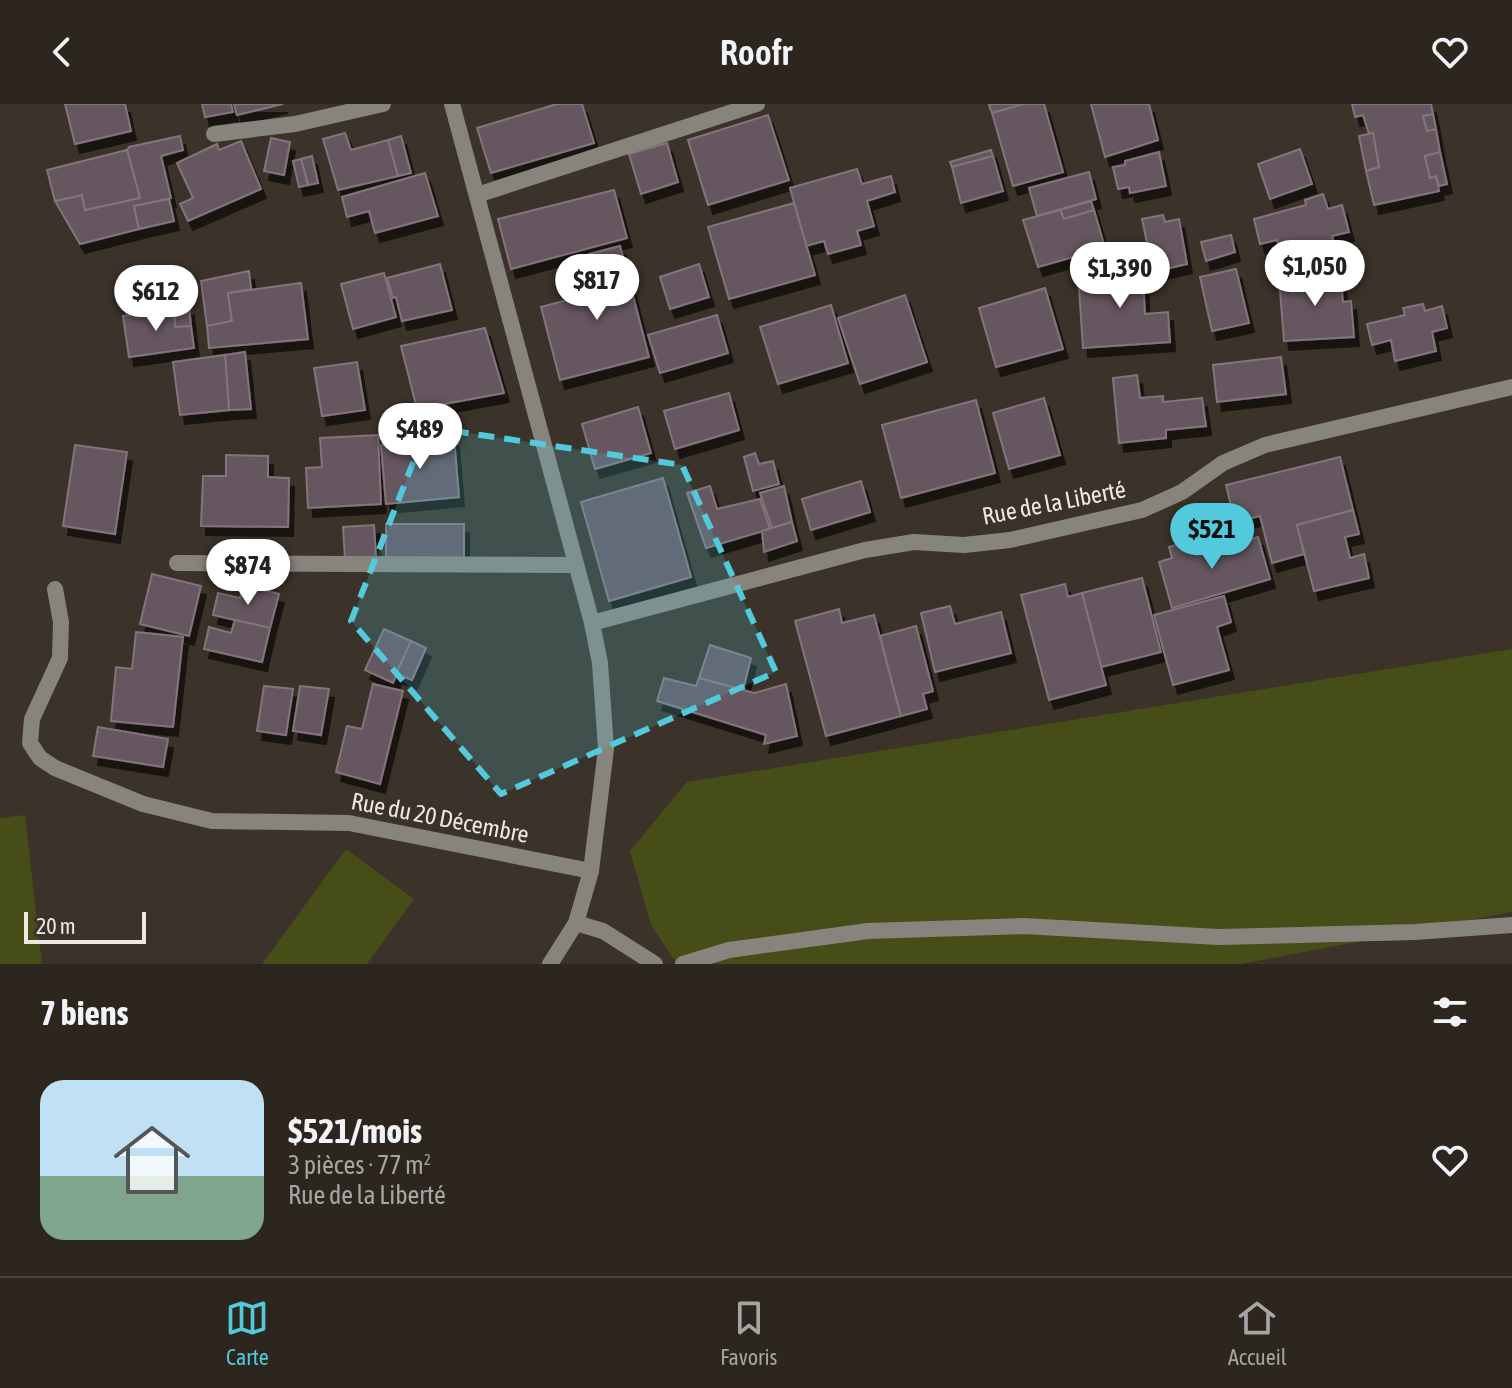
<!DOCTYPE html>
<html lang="fr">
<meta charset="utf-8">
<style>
body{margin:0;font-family:"Asap Condensed",sans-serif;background:#342e28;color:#f1f3f6;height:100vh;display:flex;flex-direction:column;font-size:30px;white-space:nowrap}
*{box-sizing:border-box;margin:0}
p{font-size:26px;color:#a6a5a4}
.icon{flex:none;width:44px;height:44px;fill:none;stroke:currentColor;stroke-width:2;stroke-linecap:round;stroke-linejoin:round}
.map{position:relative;height:860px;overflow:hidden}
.drawer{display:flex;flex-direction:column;background:#2c261f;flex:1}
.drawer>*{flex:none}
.scale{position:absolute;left:24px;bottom:20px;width:122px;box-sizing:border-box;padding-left:8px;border:4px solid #efe9e3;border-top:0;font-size:22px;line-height:28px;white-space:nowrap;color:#efe9e3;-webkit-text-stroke:6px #3b3229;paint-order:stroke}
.price{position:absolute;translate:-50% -68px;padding:0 18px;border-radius:28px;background:#fff;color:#222;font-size:26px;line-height:52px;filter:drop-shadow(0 2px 4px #0008)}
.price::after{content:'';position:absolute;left:50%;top:48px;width:24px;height:18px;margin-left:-12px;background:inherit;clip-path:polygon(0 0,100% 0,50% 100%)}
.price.active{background:#53cadc;color:#111}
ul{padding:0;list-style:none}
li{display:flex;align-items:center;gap:24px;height:200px;padding:0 40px}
li span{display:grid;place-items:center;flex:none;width:224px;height:160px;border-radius:24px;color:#555}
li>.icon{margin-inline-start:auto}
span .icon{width:96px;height:96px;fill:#fffc;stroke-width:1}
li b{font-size:34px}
h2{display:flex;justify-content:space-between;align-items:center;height:96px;padding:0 40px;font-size:34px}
header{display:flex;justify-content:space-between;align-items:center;height:104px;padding:0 40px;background:#2c261f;font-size:36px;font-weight:600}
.tab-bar{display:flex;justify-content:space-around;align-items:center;height:112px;border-top:2px solid #48433d;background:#2c261f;font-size:22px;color:#a6a5a4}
.tab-bar a{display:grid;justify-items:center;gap:4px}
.tab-bar .active{color:#53cadc}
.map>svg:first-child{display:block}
</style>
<header><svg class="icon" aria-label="back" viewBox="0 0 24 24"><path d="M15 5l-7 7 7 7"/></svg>Roofr<svg class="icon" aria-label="heart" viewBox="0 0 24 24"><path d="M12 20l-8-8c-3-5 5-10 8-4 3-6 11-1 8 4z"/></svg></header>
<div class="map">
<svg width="1512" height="860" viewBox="0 0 1512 860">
<defs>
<filter id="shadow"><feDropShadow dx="5" dy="9" stdDeviation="0" flood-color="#0009"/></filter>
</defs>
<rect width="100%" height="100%" fill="#3b3229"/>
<g fill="#474d16">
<path d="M1512,545V808L1241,860H677L651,821L630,747L687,678Z"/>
<path d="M25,711L42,860H0V714Z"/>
<path d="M346,745L414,795L367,860H262Z"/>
</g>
<g fill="#65575e" stroke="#82747b" stroke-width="2" filter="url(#shadow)">
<path d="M65,0H125L131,27L75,40Z"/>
<path d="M202,0H231L233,8L205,13Z"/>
<path d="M234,0H283L237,11Z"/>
<path d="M557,0H582L594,39L491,69L477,24Z"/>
<path d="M992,0H1024L992,9L989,1Z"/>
<path d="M1024,0H1044L1063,68L1013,82L992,9Z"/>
<path d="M1091,0H1149L1158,36L1105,53Z"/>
<path d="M1352,0H1431L1433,10L1423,12L1427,27L1436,25L1440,48L1425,52L1430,74L1436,72L1439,87L1374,101L1366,67L1379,63L1373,29L1369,30L1363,11L1355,13Z"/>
<path d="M1433,10L1436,25L1427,27L1423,12Z"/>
<path d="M768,11L789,76L708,101L688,36Z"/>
<path d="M345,29L351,46L388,36L398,72L338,86L323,35Z"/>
<path d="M1373,29L1379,63L1366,67L1359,32Z"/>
<path d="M180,32L183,46L161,52L171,94L134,102L139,125L80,140L55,97L82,91L85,106L140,94L127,46L129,43Z"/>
<path d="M401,32L411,69L398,72L388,36Z"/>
<path d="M271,34L290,38L284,71L264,67Z"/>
<path d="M241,37L261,85L188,117L180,100L193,94L177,59L217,40L219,46Z"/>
<path d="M667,39L678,78L641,90L629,50Z"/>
<path d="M1300,45L1312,80L1270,95L1258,60Z"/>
<path d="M127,46L140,94L85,106L82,91L55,97L47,66Z"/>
<path d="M991,46L993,52L952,63L950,58Z"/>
<path d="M1159,48L1166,82L1130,89L1129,83L1118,85L1113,63L1125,61V57Z"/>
<path d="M1440,48L1447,80L1439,82L1436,72L1430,74L1425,52Z"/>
<path d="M312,52L318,79L308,81L301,55Z"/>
<path d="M993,52L1003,87L961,99L952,63Z"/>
<path d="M301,55L308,81L299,83L293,57Z"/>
<path d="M857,65L862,80L891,72L895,88L867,97L874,122L857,127L861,141L828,150L824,137L806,142L790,84Z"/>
<path d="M1089,68L1096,95L1037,112L1029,84Z"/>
<path d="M425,69L438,112L375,129L369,107L347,113L342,93Z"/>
<path d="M614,86L627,134L511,165L498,115Z"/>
<path d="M1323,90L1328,105L1342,101L1349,128L1332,132L1335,142L1317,147L1316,142L1282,151L1277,136L1260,140L1254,115L1306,101L1305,96Z"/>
<path d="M169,95L174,117L139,125L134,102Z"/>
<path d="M1091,97L1094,106L1064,115L1060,106Z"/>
<path d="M794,99L815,171L729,195L708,123Z"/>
<path d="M1060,106L1064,115L1094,106L1105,144L1038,163L1023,116Z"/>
<path d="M1163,111L1165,118L1179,115L1187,160L1153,168L1142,115Z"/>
<path d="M1231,131L1235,148L1206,157L1201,138Z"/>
<path d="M620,142L649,253L560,276L541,203L598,188L589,150Z"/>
<path d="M1142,158L1145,210L1168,208L1170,238L1083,244L1079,184L1096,183L1095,161Z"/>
<path d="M440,160L452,206L402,217L396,193L393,194L387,174Z"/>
<path d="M699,160L709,193L670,205L660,173Z"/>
<path d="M1236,165L1249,219L1212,227L1200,173Z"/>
<path d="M249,167L251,185L228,189L232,217L207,222L201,177Z"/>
<path d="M1340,167L1343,198L1351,197L1354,233L1284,237L1279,174Z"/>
<path d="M384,169L396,213L353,225L341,180Z"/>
<path d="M301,179L308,235L209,244L207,222L232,217L228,189Z"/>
<path d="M1045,184L1063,245L996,263L979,204Z"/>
<path d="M905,191L927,258L860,280L838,214Z"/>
<path d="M1423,200L1425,207L1442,202L1447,224L1432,228L1436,247L1395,257L1391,236L1372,241L1367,220L1405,211L1403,204Z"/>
<path d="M831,201L848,259L778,280L760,223Z"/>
<path d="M189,203L191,222L175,223L174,204Z"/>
<path d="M174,204L175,223L191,222L194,244L129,253L123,212Z"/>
<path d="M717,211L728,249L660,269L648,231Z"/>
<path d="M485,224L504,289L417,305L401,242Z"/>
<path d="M245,248L251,305L229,306L225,251Z"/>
<path d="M225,251L229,306L180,311L173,258Z"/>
<path d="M1281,253L1286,290L1217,298L1213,261Z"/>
<path d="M357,258L365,306L322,312L314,264Z"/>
<path d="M1137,271L1140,294L1163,292V298L1202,294L1206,322L1166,326V334L1119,339L1113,274Z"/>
<path d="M729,289L739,326L675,345L664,307Z"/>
<path d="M1044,294L1060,351L1009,365L993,309Z"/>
<path d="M976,296L995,369L901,394L882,321Z"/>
<path d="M638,303L651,349L595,365L582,320Z"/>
<path d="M378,331L381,400L308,404L306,364L322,363L320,334Z"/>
<path d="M454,334L459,393L386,400L381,341Z"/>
<path d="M75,341L127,348L115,430L63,422Z"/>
<path d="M755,349L759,360L773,357L779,380L753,387L744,353Z"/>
<path d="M226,351L268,352V373L289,374L288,423L201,422L203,372H226Z"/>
<path d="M1340,353L1353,406L1297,421L1304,450L1272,459L1260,412L1235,418L1226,381Z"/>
<path d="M663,374L691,473L609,497L581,398Z"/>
<path d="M861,377L870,408L811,426L802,395Z"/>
<path d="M710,382L717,405L760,395L770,425L706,444L687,389Z"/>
<path d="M784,382L792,418L772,424L760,389Z"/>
<path d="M1353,406L1359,430L1345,433L1350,454L1364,450L1369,474L1314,487L1297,421Z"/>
<path d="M792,418L797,437L764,448L762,427Z"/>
<path d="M386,420H464V455L386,456Z"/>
<path d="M374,421L376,453L345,455L343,423Z"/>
<path d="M1258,433L1270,475L1172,504L1159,458L1172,454L1169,443L1192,436L1196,451Z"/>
<path d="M152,470L201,482L189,532L140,520Z"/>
<path d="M1142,474L1161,548L1101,563L1082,489Z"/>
<path d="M1065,480L1068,493L1082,489L1106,581L1049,596L1021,491Z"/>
<path d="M244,481L279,490L270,524L213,511L218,489L240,494Z"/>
<path d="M1224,492L1231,518L1217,523L1229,566L1173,581L1154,511Z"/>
<path d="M950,502L955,520L1001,508L1011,549L935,568L921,509Z"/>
<path d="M839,505L842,519L874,511L901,612L826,632L795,517Z"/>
<path d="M235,516L270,524L262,558L204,545L209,523L231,529Z"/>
<path d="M916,522L933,587L923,590L927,605L901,612L880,532Z"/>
<path d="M384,525L411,537L393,579L365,566Z"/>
<path d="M136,528L183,533L173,623L111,617L116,563L132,565Z"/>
<path d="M411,537L426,544L412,576L396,570Z"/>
<path d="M710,541L751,554L743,586L699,574Z"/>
<path d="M664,574L696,582L699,574L754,589L786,580L797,632L764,640L766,631L657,597Z"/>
<path d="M373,580L403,587L380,680L336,668L347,622L362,625Z"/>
<path d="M264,582L293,585L286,631L257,627Z"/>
<path d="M300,582L329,585L321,631L293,627Z"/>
<path d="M98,623L168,635L163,663L93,652Z"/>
</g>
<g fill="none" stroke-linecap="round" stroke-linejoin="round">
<g stroke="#87847e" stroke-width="16">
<path d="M214,30L295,20L383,0"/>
<path d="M683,860L729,846L868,827L1024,822L1218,833L1415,828L1512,821"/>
</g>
<g stroke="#87847e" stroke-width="16">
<path d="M452,0L592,519L600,559L606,645L591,767L576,819L550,860"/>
<path d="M477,91L757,0"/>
<path d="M177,459L574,461"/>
<path d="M55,485L61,518L60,554L32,615L30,639L40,654L55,664L143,700L212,717L349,719L591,767"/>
<path d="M592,519L865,446L914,438L964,441L1010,436L1142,406L1182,388L1223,359L1265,341L1512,283"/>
<path d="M576,819L603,827L655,860"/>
</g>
</g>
<path fill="#53cadc" fill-opacity="0.2" stroke="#53cadc" stroke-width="6" stroke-dasharray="16 10" stroke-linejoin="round" d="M427,323L682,361L776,568L501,690L351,517Z"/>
<g text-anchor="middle" stroke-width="8" stroke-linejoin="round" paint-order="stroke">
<g font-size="24" fill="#efe9e3" stroke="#3b3229">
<text transform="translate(1054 399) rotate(-11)" y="8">Rue de la Liberté</text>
<text transform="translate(440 714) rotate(11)" y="8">Rue du 20 Décembre</text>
</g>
</g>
</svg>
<div class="scale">20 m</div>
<b class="price" style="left:1315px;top:204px">$1,050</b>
<b class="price" style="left:1120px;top:206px">$1,390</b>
<b class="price" style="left:597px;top:218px">$817</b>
<b class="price" style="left:156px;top:229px">$612</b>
<b class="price" style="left:420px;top:367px">$489</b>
<b class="price active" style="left:1212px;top:467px">$521</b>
<b class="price" style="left:248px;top:503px">$874</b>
</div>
<section class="drawer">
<h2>7 biens<svg class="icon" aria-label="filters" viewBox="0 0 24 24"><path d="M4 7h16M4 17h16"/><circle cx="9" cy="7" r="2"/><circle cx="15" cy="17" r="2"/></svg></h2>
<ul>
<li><span style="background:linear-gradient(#bfe0f5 60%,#7fa58c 0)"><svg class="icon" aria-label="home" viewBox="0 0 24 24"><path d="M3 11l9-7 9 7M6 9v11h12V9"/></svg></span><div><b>$521/mois</b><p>3 pièces · 77 m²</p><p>Rue de la Liberté</p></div><svg class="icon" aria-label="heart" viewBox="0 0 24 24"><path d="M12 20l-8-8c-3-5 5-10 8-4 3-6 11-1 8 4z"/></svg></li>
</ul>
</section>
<nav class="tab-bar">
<a class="active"><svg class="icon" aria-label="map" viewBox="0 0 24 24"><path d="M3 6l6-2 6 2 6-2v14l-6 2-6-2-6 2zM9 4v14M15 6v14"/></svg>Carte</a>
<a><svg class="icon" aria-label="saved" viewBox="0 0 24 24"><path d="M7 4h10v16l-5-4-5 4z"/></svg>Favoris</a>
<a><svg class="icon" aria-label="home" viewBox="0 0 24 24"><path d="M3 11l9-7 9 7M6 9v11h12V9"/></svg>Accueil</a>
</nav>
